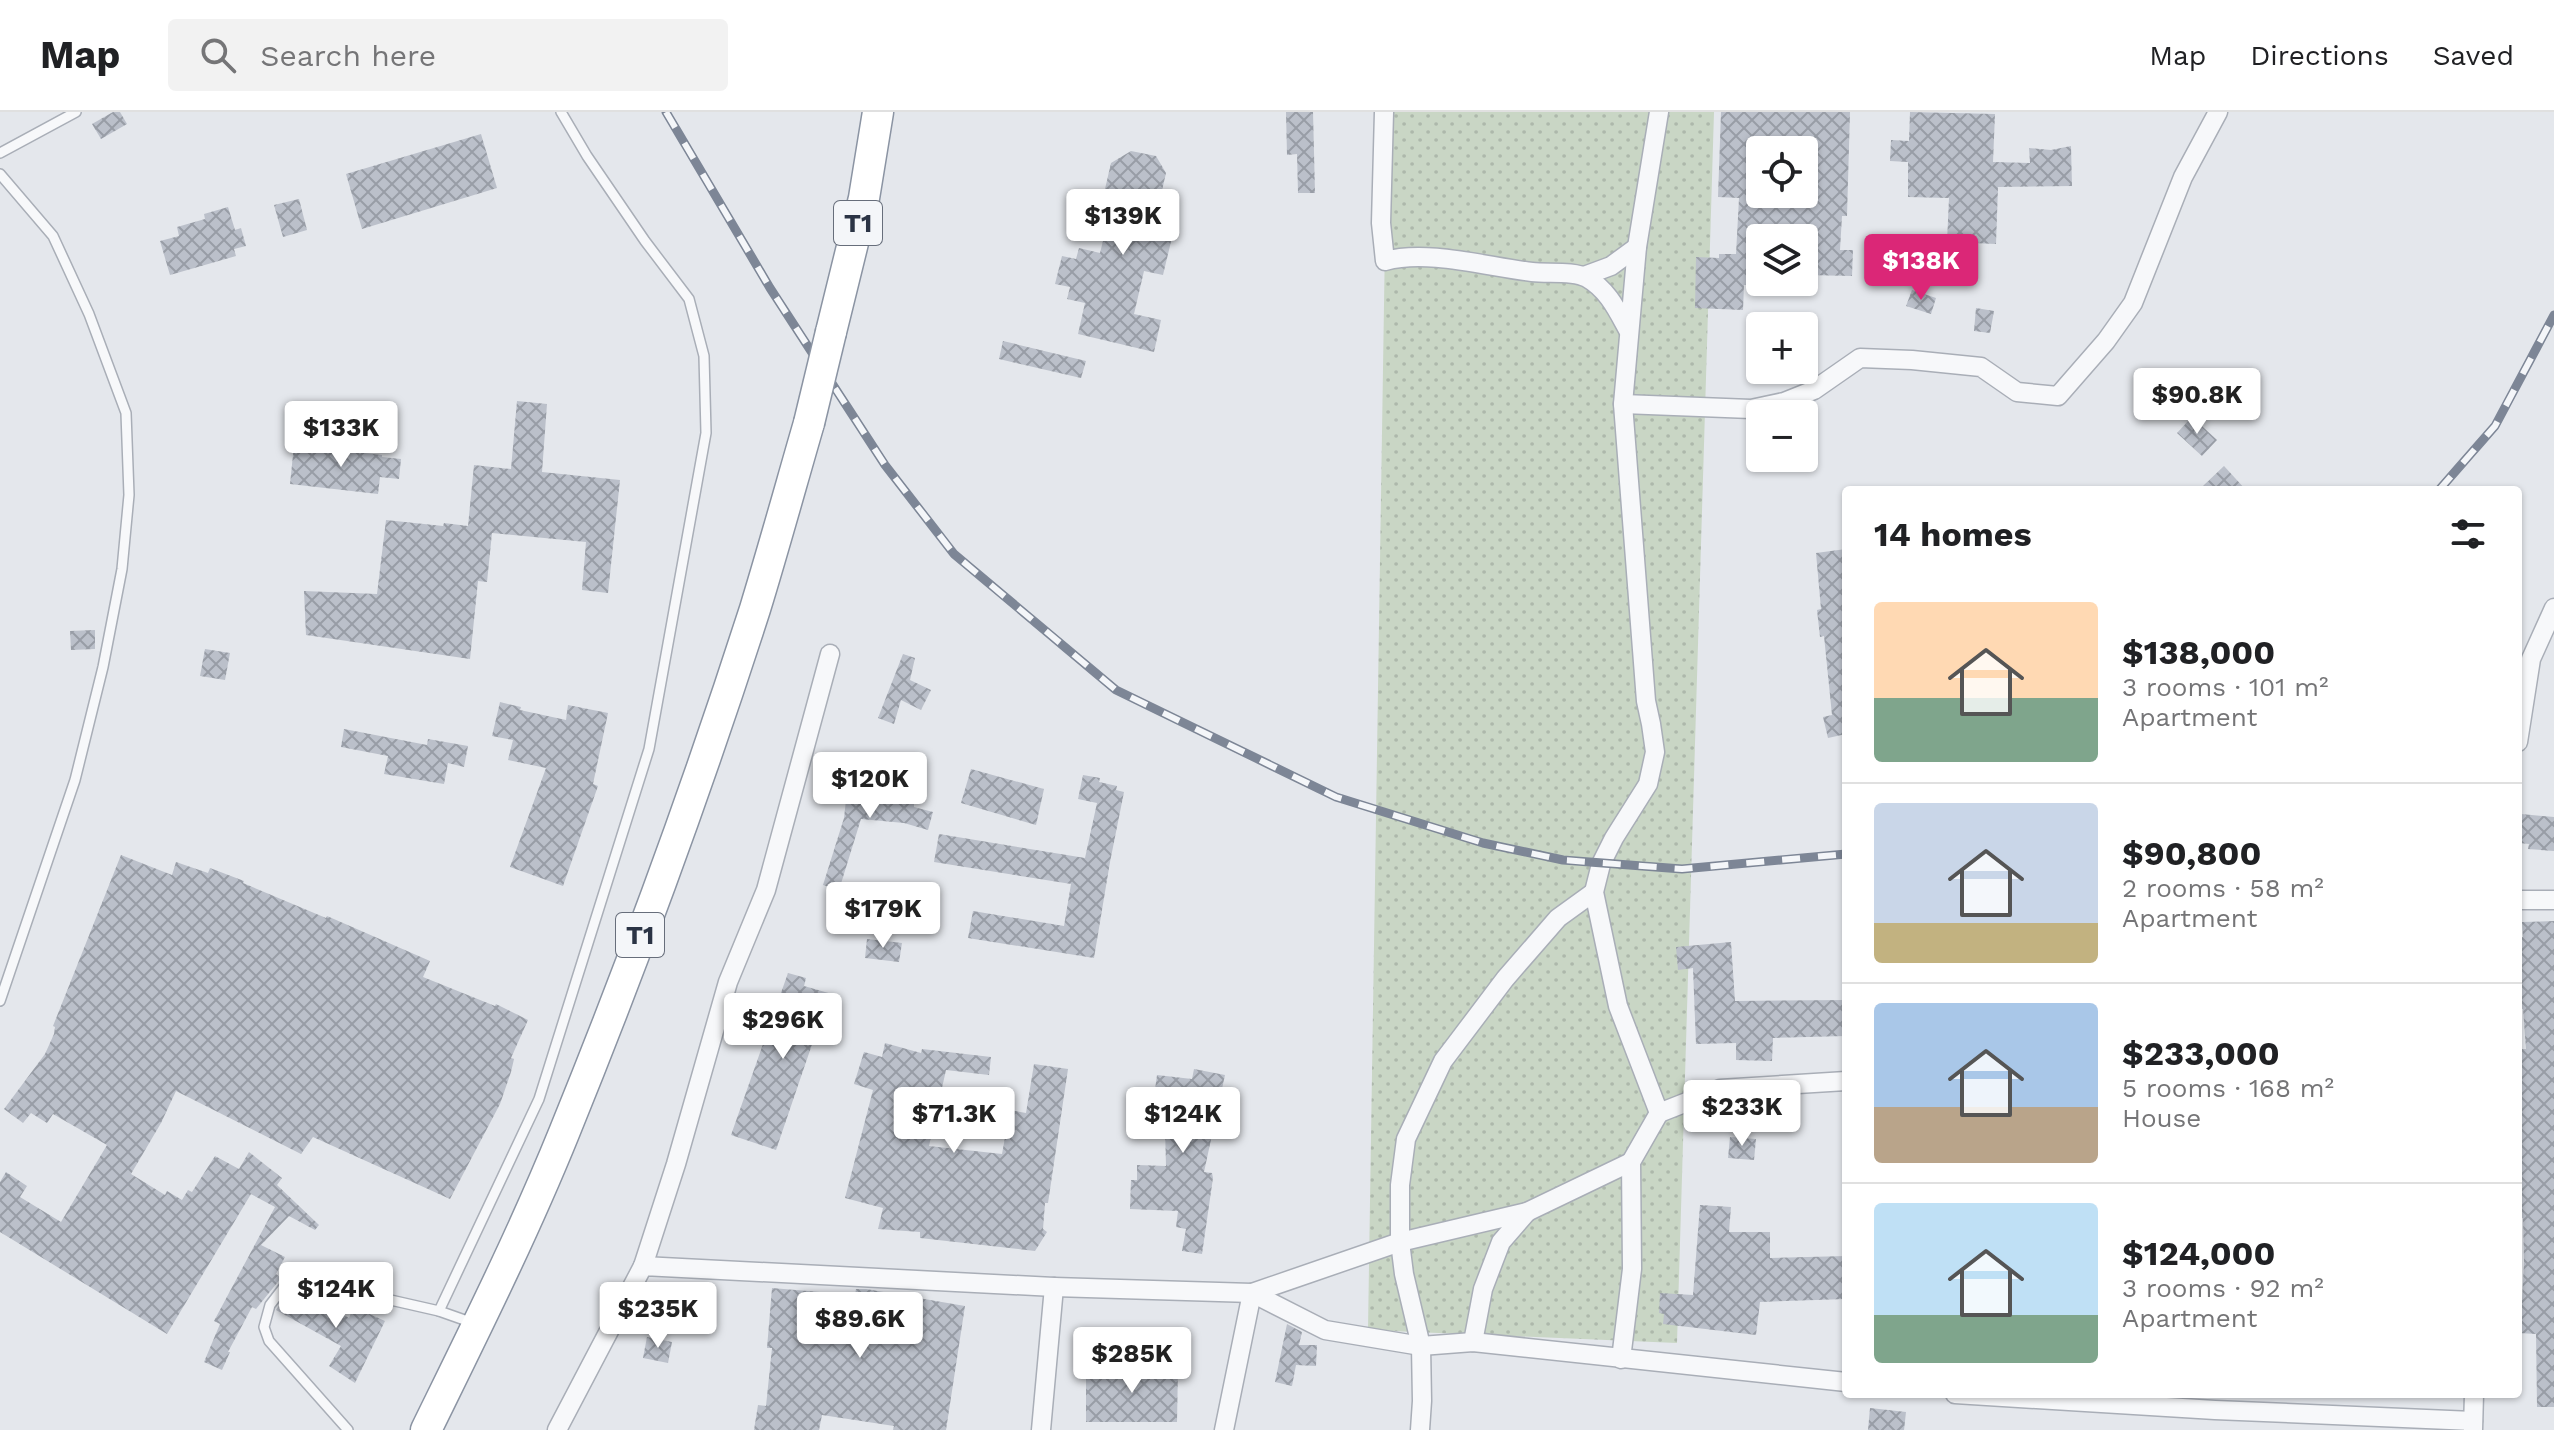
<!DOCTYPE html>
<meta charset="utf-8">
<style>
body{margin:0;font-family:"Work Sans",sans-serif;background:#f2f2f2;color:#202124;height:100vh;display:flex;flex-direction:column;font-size:30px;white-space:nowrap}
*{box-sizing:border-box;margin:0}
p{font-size:26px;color:#757577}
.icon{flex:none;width:44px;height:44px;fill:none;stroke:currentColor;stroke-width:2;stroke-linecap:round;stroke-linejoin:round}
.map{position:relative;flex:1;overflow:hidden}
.details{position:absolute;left:1842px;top:374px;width:680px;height:912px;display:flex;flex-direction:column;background:#fff;border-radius:8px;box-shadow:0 2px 6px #0004}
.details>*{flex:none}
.buttons{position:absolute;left:1746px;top:24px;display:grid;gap:16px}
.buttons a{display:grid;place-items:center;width:72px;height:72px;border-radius:8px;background:#fff;box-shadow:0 2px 6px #0004;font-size:40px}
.price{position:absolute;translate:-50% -68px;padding:0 18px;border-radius:8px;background:#fff;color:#222;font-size:26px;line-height:52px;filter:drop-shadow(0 2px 4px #0008)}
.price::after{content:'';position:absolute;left:50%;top:48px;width:24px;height:18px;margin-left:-12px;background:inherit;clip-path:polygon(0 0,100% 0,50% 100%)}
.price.on{background:#db2777;color:#fff}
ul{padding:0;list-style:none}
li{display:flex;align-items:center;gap:24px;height:200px;padding:0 32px}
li+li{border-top:2px solid #e0e0e0}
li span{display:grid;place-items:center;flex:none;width:224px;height:160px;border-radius:8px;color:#555}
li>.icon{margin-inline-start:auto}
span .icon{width:96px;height:96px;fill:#fffc;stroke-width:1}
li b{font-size:34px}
h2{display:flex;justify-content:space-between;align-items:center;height:96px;padding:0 32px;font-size:34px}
header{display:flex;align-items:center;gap:48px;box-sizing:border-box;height:112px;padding:0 40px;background:#fff;border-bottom:2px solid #e0e0e0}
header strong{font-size:38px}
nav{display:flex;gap:44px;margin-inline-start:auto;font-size:28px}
.search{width:560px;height:72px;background:#f2f2f2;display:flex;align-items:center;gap:20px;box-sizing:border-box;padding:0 28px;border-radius:8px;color:#757577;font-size:30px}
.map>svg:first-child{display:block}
</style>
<header>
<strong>Map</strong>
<div class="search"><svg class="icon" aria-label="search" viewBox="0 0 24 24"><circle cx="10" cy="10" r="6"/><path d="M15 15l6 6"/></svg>Search here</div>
<nav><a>Map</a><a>Directions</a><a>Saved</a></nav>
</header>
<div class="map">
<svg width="2554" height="1318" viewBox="0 0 2554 1318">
<defs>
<pattern id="grass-dots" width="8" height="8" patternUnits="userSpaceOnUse" patternTransform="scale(2)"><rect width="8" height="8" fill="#c9d6c5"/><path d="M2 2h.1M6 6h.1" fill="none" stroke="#adb8ab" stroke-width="1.8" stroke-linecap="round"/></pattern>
<pattern id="building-cross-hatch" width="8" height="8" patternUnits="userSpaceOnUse" patternTransform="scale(2)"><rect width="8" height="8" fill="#bbc0ca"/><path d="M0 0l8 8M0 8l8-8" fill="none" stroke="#989da6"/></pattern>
</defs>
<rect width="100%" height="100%" fill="#e4e7ec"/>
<path fill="url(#grass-dots)" d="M1387,0H1714L1677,1231L1368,1218Z"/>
<g fill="url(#building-cross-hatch)" fill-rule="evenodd">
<path d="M113,0H120L127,12L101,27L92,12Z"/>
<path d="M1286,0H1313L1315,81H1298L1297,42L1287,43Z"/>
<path d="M1721,0H1850L1847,104H1842L1840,138H1853L1852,164L1806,163L1807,126H1760V173H1744L1743,198L1695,196L1696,145L1719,146V142H1736L1739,86L1718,85ZM1760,38H1804V82H1760Z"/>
<path d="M1910,0L1995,2L1993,50L2030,51L2029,36L2051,38L2071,34L2072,74L1998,75L1996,132L1947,130L1949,86L1908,85V50L1890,49L1891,28L1909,29Z"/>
<path d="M481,22L497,76L362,117L346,62Z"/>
<path d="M1131,39L1156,44L1166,61L1155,109L1175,113L1163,163L1144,159L1134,202L1161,208L1154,240L1078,222L1085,191L1067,187L1070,175L1055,172L1062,144L1076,147L1079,136L1100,141L1113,89L1105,77L1111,51Z"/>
<path d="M299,87L307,118L283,125L274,93Z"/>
<path d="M228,95L235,118L241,116L246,134L234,137L236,144L170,163L160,129L179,124L177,115L205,107L204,102Z"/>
<path d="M1912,178L1936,186L1931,202L1906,194Z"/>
<path d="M1976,196L1994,199L1990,221L1974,219Z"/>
<path d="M1003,229L1086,249L1081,266L999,247Z"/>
<path d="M517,289L547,292L542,360L620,368L608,481L582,478L586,430L492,421L487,470L478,469L470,547L306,523L304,479L377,482L386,408L443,414L444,411L468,414L474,353L511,357Z"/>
<path d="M2192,305L2217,328L2202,344L2177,321Z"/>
<path d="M294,333L382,343V345L401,347L399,367L380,365L378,382L290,372Z"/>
<path d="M2224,354L2246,378H2199Z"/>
<path d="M1846,437V622L1828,626L1823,605L1832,603L1824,524L1820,525L1817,498L1821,497L1816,441Z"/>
<path d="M95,518V537L71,538L70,519Z"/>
<path d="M205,537L230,541L225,568L200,564Z"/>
<path d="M903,542L915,546L910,568L931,578L921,598L901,588L894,612L878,606Z"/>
<path d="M500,590L521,595L520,598L566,608L568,593L608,601L593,672L598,674L563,774L510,755L546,656L508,648L513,628L492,624Z"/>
<path d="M344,617L427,633L428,627L468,634L464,655L448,651L444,672L384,662L388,644L341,635Z"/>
<path d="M971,657L1044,677L1036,713L961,691Z"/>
<path d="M860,659L882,665L878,682L914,686V695L933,700L928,718L904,711L861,707L839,778L823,773L844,706L846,688H850Z"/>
<path d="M1083,663L1100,666L1099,670L1117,674L1116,678L1124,680L1110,750L1094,846L968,826L973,799L1064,814L1071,772L934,750L939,722L1085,746L1097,691L1078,687Z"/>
<path d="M2521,702L2554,705V739L2528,737L2529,732L2519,731Z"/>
<path d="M121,743L172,763L176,750L208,761L210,756L244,769L243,771L326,806L327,804L430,849L423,865L495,894L496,892L528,908L511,946L514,947L511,960L500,992L450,1087L313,1025L301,1042L176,979L161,1011L131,1062L165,1083L167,1079L182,1088L188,1078L192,1080L215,1044L239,1057L249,1040L282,1066L277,1073L319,1113L315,1118L289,1104L261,1133L285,1145L276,1162L281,1166L256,1197L252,1195L228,1240H230L222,1258L204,1250L220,1212L214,1209L275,1095L251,1082L167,1222L0,1120V1070L6,1060L27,1074L20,1085L61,1110L107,1033L53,1002L47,1011L31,1001L23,1011L4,997L45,942L54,922L55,915L53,914Z"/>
<path d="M2554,809V1295H2537L2536,1222L2518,1221V1188L2522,1189L2524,1150L2523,1106H2518V946H2521V937H2526L2523,897H2518V826L2523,825L2522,810Z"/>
<path d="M867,827L902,831L899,850L865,846Z"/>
<path d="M1731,830L1735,889L1846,888V924L1773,926L1772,949L1736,948V931L1696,932L1693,856L1678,858L1676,835Z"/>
<path d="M788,861L806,866L804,874L839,884L831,912L820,909L776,1038L731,1023Z"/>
<path d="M885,931L921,941L922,937L991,945L989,963L946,958L929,1034L1002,1042L1010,998L1026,1001L1034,952L1068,957L1048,1091H1045L1043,1117L1047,1120L1035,1139L920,1126V1120L878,1117L883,1096L845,1086L873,978L854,972L864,940L882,945Z"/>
<path d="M1194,957L1225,963L1204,1060L1212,1061L1213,1066L1202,1142L1182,1139L1186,1117L1176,1115L1178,1099L1130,1097L1131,1068H1137V1053L1166,1054L1165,1016L1161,1015L1164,986L1154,985L1157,963L1192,967Z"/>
<path d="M1730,1025L1756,1027L1754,1048L1728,1046Z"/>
<path d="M1700,1093L1731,1095L1729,1120H1770V1146L1846,1144V1187L1760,1190L1756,1223L1663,1212L1664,1202L1659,1201L1660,1181L1693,1183Z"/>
<path d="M294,1174L349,1206L354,1195L385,1209L355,1271L329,1254L341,1234L276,1198Z"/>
<path d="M772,1176L855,1183L856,1177H866L965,1194L946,1318H893L894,1314L822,1303L819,1318H754L758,1293L766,1294L772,1236H767Z"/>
<path d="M1287,1212L1302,1220L1299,1233H1317L1316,1254L1296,1253L1292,1274L1275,1270Z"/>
<path d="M647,1225L672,1230L668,1251L643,1246Z"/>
<path d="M1086,1256H1178L1177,1310H1086Z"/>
<path d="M1870,1296L1906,1300L1904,1318H1868Z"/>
</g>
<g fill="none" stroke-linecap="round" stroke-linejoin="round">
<defs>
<g id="service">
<path d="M0,41L76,0"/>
<path d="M0,62L53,124L89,202L126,301L129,383L122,457L103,555L75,668L0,889"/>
<path d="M439,1199L539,987L649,637L706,321L704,244L689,187L645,129L587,44L561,0"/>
<path d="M348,1318L269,1229L264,1215L270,1193L290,1167L302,1163L373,1184L439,1199L473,1211"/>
</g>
<g id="minor">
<path d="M1384,0L1381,111L1385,149C1427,137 1488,155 1532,160C1548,162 1573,158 1587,166C1608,178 1617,198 1628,218"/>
<path d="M1584,164L1611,154L1637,135"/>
<path d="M1623,292L1751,297L1784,290L1814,278L1860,246L1912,248L1981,255L2017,280L2058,284L2106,229L2133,191L2183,65L2218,0"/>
<path d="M2518,630L2531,547L2554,496"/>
<path d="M2518,788H2554"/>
<path d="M1659,1001L1720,977L1846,969"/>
<path d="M643,1154L676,1052L728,870L766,778L830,542"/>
<path d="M1473,1230L1483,1177L1501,1130L1527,1100"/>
<path d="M1621,1247L1632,1157L1631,1050L1659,1001L1618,894L1594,780L1601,752L1614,726L1648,672L1655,640L1651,612L1646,589L1623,292L1637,135L1659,0"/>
<path d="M1955,1282L2215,1298L2473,1309"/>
<path d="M557,1318L643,1154L1054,1175L1252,1181L1325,1218L1421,1234L1473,1230L1846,1270"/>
<path d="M1041,1318L1054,1175"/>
<path d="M1224,1318L1252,1181L1400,1130L1527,1100L1631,1050"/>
<path d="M1420,1318L1422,1289L1421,1234L1404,1162L1400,1130V1073L1406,1027L1443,949L1505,867L1558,806L1594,780"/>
<path d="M2473,1318L2474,1282"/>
</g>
<g id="trunk">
<path d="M831,220L864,86L878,0"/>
<path d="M426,1318C474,1220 523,1122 564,1021C634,849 698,674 755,497C774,435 791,373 809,311"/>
</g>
</defs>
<use href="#service" stroke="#a9aeb7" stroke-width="12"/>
<use href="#minor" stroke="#a9aeb7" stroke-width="21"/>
<use href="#trunk" stroke="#8b94a3" stroke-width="33"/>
<use href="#service" stroke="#f7f8fa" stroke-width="9"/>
<use href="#minor" stroke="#f7f8fa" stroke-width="18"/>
<use href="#trunk" stroke="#fff" stroke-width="30"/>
<defs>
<g id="rail">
<path d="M666,0L770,176L885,353L954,442L1116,578L1336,685L1483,731L1563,748L1682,757L1846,742"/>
<path d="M2439,378L2495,314L2554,203"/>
</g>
</defs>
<use href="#rail" stroke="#7d8696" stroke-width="9"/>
<use href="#rail" stroke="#f4f6f9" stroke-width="6" stroke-dasharray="18" stroke-linecap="butt"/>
<defs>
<path id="trunk-bridge" d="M809,311L831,220"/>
</defs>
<use href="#trunk-bridge" stroke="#8b94a3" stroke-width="33" stroke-linecap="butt"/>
<use href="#trunk-bridge" stroke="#fff" stroke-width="30"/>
</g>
<g text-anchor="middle" stroke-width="7" stroke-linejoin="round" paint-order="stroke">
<g fill="#f4f6f9" stroke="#676e7b" stroke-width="2">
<rect x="834" y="89" width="48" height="44" rx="6"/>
<rect x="616" y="801" width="48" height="44" rx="6"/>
</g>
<g font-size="26" font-weight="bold" fill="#2b3445">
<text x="858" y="120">T1</text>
<text x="640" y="832">T1</text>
</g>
</g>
</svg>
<div class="buttons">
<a><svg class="icon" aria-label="locate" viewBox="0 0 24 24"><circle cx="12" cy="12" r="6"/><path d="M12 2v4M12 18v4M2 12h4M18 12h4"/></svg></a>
<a><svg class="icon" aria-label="layers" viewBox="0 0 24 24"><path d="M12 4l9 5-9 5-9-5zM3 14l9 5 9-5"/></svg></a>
<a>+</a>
<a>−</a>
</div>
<b class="price" style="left:1123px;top:145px">$139K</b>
<b class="price on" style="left:1921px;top:190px">$138K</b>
<b class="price" style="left:2197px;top:324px">$90.8K</b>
<b class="price" style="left:341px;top:357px">$133K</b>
<b class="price" style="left:870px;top:708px">$120K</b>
<b class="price" style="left:883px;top:838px">$179K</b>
<b class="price" style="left:783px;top:949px">$296K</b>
<b class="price" style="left:1742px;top:1036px">$233K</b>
<b class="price" style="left:954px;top:1043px">$71.3K</b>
<b class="price" style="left:1183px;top:1043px">$124K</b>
<b class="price" style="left:336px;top:1218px">$124K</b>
<b class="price" style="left:658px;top:1238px">$235K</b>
<b class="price" style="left:860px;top:1248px">$89.6K</b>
<b class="price" style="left:1132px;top:1283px">$285K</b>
<section class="details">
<h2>14 homes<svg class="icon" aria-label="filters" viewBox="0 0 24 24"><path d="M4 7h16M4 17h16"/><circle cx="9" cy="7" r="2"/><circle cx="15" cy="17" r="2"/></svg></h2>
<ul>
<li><span style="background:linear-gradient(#ffd9b3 60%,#7fa58c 0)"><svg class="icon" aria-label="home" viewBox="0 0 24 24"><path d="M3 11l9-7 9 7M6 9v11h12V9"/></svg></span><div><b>$138,000</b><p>3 rooms · 101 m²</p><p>Apartment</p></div></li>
<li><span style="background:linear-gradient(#c9d6e8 75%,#c2b280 0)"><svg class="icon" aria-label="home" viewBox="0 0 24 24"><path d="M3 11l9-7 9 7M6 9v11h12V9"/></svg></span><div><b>$90,800</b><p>2 rooms · 58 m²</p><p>Apartment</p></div></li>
<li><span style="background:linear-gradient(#a9c7e8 65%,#b9a48a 0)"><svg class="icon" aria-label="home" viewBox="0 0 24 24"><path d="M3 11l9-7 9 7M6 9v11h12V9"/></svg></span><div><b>$233,000</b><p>5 rooms · 168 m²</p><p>House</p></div></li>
<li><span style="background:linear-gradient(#bfe0f5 70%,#7fa58c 0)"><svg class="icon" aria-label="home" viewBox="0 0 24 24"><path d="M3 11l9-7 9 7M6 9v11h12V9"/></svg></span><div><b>$124,000</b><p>3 rooms · 92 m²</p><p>Apartment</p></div></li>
</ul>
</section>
</div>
